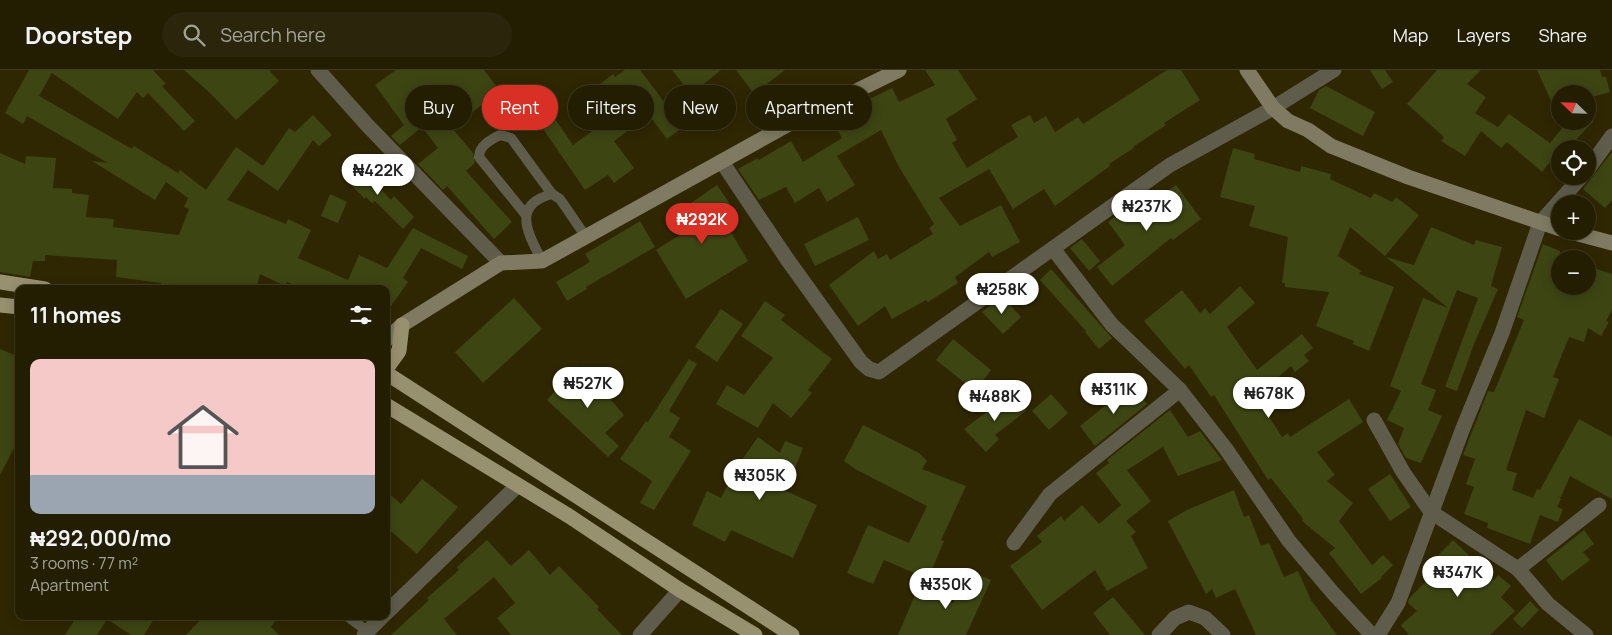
<!DOCTYPE html>
<meta charset="utf-8">
<style>
body{margin:0;font-family:Manrope,sans-serif;background:#2b260b;color:#f1f3f6;height:100vh;display:flex;flex-direction:column;font-size:19px;white-space:nowrap}
*{box-sizing:border-box;margin:0}
p{font-size:16px;color:#a3a299}
.icon{flex:none;width:28px;height:28px;fill:none;stroke:currentColor;stroke-width:2;stroke-linecap:round;stroke-linejoin:round}
.map{position:relative;flex:1;overflow:hidden}
.details{position:absolute;left:15px;top:215px;width:375px;height:335px;display:flex;flex-direction:column;background:#231d01;border-radius:10px;box-shadow:0 2px 12px #0003,0 0 0 1px #403b23}
.details>*{flex:none}
.hud{position:absolute;left:405px;top:15px;width:475px;height:45px;display:flex;gap:10px}
.needle{width:32px;rotate:293deg}
.fabs{position:absolute;left:1551px;top:15px;display:grid;gap:10px}
.fabs a{display:grid;place-items:center;width:45px;height:45px;border-radius:50%;background:#231d01;box-shadow:0 2px 12px #0003,0 0 0 1px #403b23;font-size:25px}
.price{position:absolute;translate:-50% -42px;padding:0 11px;border-radius:18px;background:#fff;color:#222;font-size:16px;line-height:32px;filter:drop-shadow(0 1px 2px #0008)}
.price::after{content:'';position:absolute;left:50%;top:30px;width:15px;height:11px;margin-left:-8px;background:inherit;clip-path:polygon(0 0,100% 0,50% 100%)}
.price.active{background:#d93025;color:#fff}
ul{padding:0;list-style:none}
li{display:grid;align-content:center;gap:10px;height:265px;padding:0 15px}
li span{display:grid;place-items:center;height:155px;border-radius:10px;color:#555}
li>.icon{margin-inline-start:auto}
span .icon{width:90px;height:90px;fill:#fffc;stroke-width:1}
li b{font-size:21px}
h2{display:flex;justify-content:space-between;align-items:center;height:60px;padding:0 15px;font-size:21px}
.tag{padding:0 18px;border-radius:22px;background:#231d01;box-shadow:0 2px 12px #0003,0 0 0 1px #403b23;font-size:18px;line-height:45px}
.tag.active{background:#d93025;color:#fff}
header{display:flex;align-items:center;gap:30px;box-sizing:border-box;height:70px;padding:0 25px;background:#231d01;border-bottom:1px solid #403b23}
header strong{font-size:24px}
nav{display:flex;gap:28px;margin-inline-start:auto;font-size:18px}
.search{width:350px;height:45px;background:#2b260b;display:flex;align-items:center;gap:12px;box-sizing:border-box;padding:0 18px;border-radius:28px;color:#a3a299;font-size:19px}
.map>svg:first-child{display:block}
</style>
<header>
<strong>Doorstep</strong>
<div class="search"><svg class="icon" aria-label="search" viewBox="0 0 24 24"><circle cx="10" cy="10" r="6"/><path d="M15 15l6 6"/></svg>Search here</div>
<nav><a>Map</a><a>Layers</a><a>Share</a></nav>
</header>
<div class="map">
<svg width="1612" height="565" viewBox="0 0 1612 565">
<rect width="100%" height="100%" fill="#2f2701"/>
<g fill="#3d4513">
<path d="M29,0H153L166,14L162,16L195,51L184,61L148,23L143,28L137,22L118,49L52,3L39,26L132,79L134,76L178,103L180,100L206,120L236,77L263,96L289,58L295,62L313,45L332,65L319,76L313,70L278,121L248,100L227,130L286,154L288,149L311,160L298,188L348,210L359,185L387,198L413,158L468,186L462,199L421,178L403,208L408,212L386,243V219H302L287,212L285,216L260,204L256,219H159L161,213L116,207L117,190L45,185V191H33L30,207L0,202V83L25,94L26,86L56,88L53,118L72,119V123L89,125L86,147L114,149L113,157L179,165L189,139L184,137L188,128L166,112L155,130L92,91L108,93L27,46L23,54L5,43Z"/>
<path d="M184,0H269L279,11L236,50L211,24Z"/>
<path d="M396,0H484L500,21L452,58L473,83L475,93L466,101L512,152L494,169L447,116L443,120L418,94L438,78L422,57L400,75L391,66L404,55L375,15Z"/>
<path d="M625,0H640L683,57L667,69L649,45L614,71L634,98L614,113L608,105L585,120L528,37L541,29L573,75L609,49L590,22L613,4L615,7Z"/>
<path d="M672,0H721L691,24Z"/>
<path d="M736,0H785L754,24Z"/>
<path d="M925,0H958L977,29L946,49L957,70L952,73L967,98L1018,67L1011,55L1030,45L1034,53L1046,46L1055,62L1078,47L1083,54L1167,0H1181L1200,30L1164,53L1166,55L1133,77L1134,78L1109,94L1110,96L1055,136L1044,119L1013,139L989,99L939,128L960,156L1001,135L1020,172L992,187L989,182L955,207L958,213L928,232L926,230L892,249L885,236L858,256L829,215L874,181L878,189L887,184L890,190L933,164L929,158L934,154L899,97L881,60L837,86L855,115L827,132L819,118L795,133L786,117L759,130L738,99L758,88L759,90L791,71L803,92L842,68L830,47L855,32L857,35L892,18L899,32L935,15Z"/>
<path d="M1370,0H1385L1393,12L1382,19Z"/>
<path d="M1437,0H1481L1467,14L1486,27L1475,43L1498,57L1509,44L1550,73L1563,57L1561,51H1594L1567,79H1560L1542,102L1507,72L1501,78L1481,61L1465,86L1441,71L1444,67L1407,34Z"/>
<path d="M1537,0H1600L1602,7H1606L1610,22L1588,28V24H1560V50Z"/>
<path d="M1326,16L1375,42L1363,66L1310,38L1319,20Z"/>
<path d="M1233,78L1255,84L1254,89L1300,102L1301,96L1331,104L1330,109L1371,128L1374,123L1392,132L1396,127L1419,145L1385,186L1350,157L1338,186L1361,201L1359,204L1394,217L1369,281L1353,274L1354,271L1316,256L1329,222L1285,217V213H1282L1288,167L1249,156L1255,136L1220,127Z"/>
<path d="M1612,82V130L1605,138L1583,119Z"/>
<path d="M356,94L391,130L394,126L414,147L403,159L375,131L372,133L366,127L365,129L343,107Z"/>
<path d="M717,115L730,134L719,142L748,191L686,229L656,180L683,163L671,147Z"/>
<path d="M1176,115L1201,149L1173,170L1171,168L1112,216L1097,197L1125,175L1108,152L1134,132L1141,141Z"/>
<path d="M330,124L347,132L338,153L321,146Z"/>
<path d="M858,147L869,170L815,196L804,174Z"/>
<path d="M640,151L655,177L586,217L587,219L567,231L556,212L590,192L585,184Z"/>
<path d="M1431,157L1474,175L1476,170L1502,177L1491,216L1498,219L1474,274L1457,321L1445,317L1478,228L1457,220L1421,314L1436,320L1428,340L1442,346L1421,393L1406,388L1398,374L1404,358L1387,350L1401,321L1390,316L1423,228L1448,238L1386,187L1414,195Z"/>
<path d="M1082,169L1100,191L1089,201L1070,178Z"/>
<path d="M1543,174L1560,181V216H1588V196L1612,204V240L1606,251L1609,252L1601,266L1588,258L1584,272L1569,267L1553,307L1559,309L1544,348L1526,340L1506,400L1517,403L1512,420L1533,428L1537,419L1540,420L1579,349L1612,367V429L1570,406L1561,427L1559,426L1561,429L1557,437L1563,439L1558,452L1540,445L1530,474L1487,458L1488,453L1464,444L1474,417L1466,414L1475,389L1463,385L1488,321L1494,322L1524,250L1517,247Z"/>
<path d="M1051,199L1112,268L1099,279L1085,262L1086,261L1040,210Z"/>
<path d="M1240,216L1255,233L1227,257L1257,300L1302,264L1313,278L1304,285L1309,291L1295,302L1291,296L1270,314L1275,321L1259,331L1282,367L1288,363L1290,367L1349,329L1363,352L1317,382L1335,405L1327,411L1353,433L1339,451L1372,495L1383,485L1393,495L1381,507L1382,508L1361,524L1329,483L1335,478L1302,451L1303,449L1271,408L1268,410L1214,325L1211,327L1189,295L1185,299L1144,251L1182,220L1200,243L1205,238L1210,244Z"/>
<path d="M1002,226L1021,247L1003,264L982,242Z"/>
<path d="M514,228L542,259L483,313L455,282Z"/>
<path d="M765,231L785,245L781,250L832,289L808,320L812,323L791,348L773,333L758,358L716,334L727,315L744,325L773,288L741,266Z"/>
<path d="M721,239L743,254L717,292L695,277Z"/>
<path d="M953,269L991,300L975,321L936,290Z"/>
<path d="M0,279L19,287V369L0,405Z"/>
<path d="M689,289L697,294L669,341L680,348L669,367L691,381L654,440L640,433L652,411L620,389L646,351L648,352Z"/>
<path d="M577,296L596,313L624,345L605,363L619,376L608,387L547,330Z"/>
<path d="M1132,314L1147,334L1095,376L1080,356Z"/>
<path d="M1012,323L1026,341L995,365L999,369L986,382L964,359Z"/>
<path d="M1051,324L1068,343L1049,360L1032,341Z"/>
<path d="M1170,340L1188,367L1200,361L1222,390L1178,406L1163,377L1127,400L1151,431L1126,451L1136,462L1131,466L1148,498L1107,521L1095,500L1042,540L1010,496L1042,472L1037,466L1061,446L1064,451L1082,435L1099,454L1121,435L1096,403L1109,393L1107,390Z"/>
<path d="M863,355L919,383L927,391L922,399L966,416L941,470L944,471L928,509L884,490L873,514L847,503L868,455L909,473L927,436L855,399L844,391Z"/>
<path d="M758,367L780,383L785,371L803,378L786,421L817,435L793,488L731,460L725,472L692,455L707,421L721,428L737,397Z"/>
<path d="M1390,404L1411,437L1390,451L1368,419Z"/>
<path d="M422,409L458,437L417,484L386,457V421L401,434Z"/>
<path d="M1234,420L1244,447L1249,445L1261,476L1269,473L1284,507L1298,501L1311,530L1337,565H1256L1235,519L1216,528L1212,519L1206,524L1168,451L1187,440Z"/>
<path d="M1584,460L1594,474L1583,482L1590,490L1562,511L1546,490Z"/>
<path d="M487,470L511,496L529,480L550,505L559,496L599,537L597,539L622,565H511L497,548L515,533L494,507L444,549L457,565H391L429,530L427,528L459,500L457,497Z"/>
<path d="M1453,470L1494,510L1498,505L1511,516L1501,527L1515,541L1490,565H1409L1401,555L1417,541L1408,533L1409,529L1427,510L1425,509L1429,504L1424,500Z"/>
<path d="M968,500L991,510L966,565H898L918,518L953,533Z"/>
<path d="M1113,527L1145,565H1110L1093,543Z"/>
<path d="M1530,531L1539,540L1522,558L1513,549Z"/>
<path d="M77,546H156L144,565H131L107,549L97,565H65Z"/>
<path d="M204,546H279L271,557L279,565H186Z"/>
</g>
<g fill="none" stroke-linecap="round" stroke-linejoin="round">
<g stroke="#605c4c" stroke-width="10">
<path d="M526,145L479,87C479,76 490,70 500,65L511,68L552,124"/>
<path d="M542,191C529,165 510,135 552,124L560,129L586,167"/>
<path d="M347,546L367,561"/>
</g>
<g stroke="#605c4c" stroke-width="15">
<path d="M318,0L368,56L501,193"/>
<path d="M722,92L787,189L861,292L869,299L879,302L1170,95L1273,38L1334,0"/>
<path d="M1588,99L1612,66"/>
<path d="M1054,180L1112,255L1180,320L1226,379L1289,471L1333,523L1372,565"/>
<path d="M1374,350L1403,402L1431,442L1518,499L1548,534L1586,565"/>
<path d="M1014,473L1050,424L1180,320"/>
<path d="M1518,499L1599,435"/>
<path d="M386,543L517,416"/>
<path d="M364,565L383,546"/>
<path d="M640,565L680,520"/>
<path d="M1159,565L1175,548L1189,542L1205,548L1223,565"/>
<path d="M1378,565L1398,533L1463,358L1502,263L1540,153L1582,106"/>
</g>
<g stroke="#7f7a61" stroke-width="15">
<path d="M1247,0L1273,38L1288,51L1308,60L1331,76L1408,107L1560,159"/>
<path d="M1567,161L1612,173"/>
<path d="M386,270L402,255L501,193L542,191L789,54L899,0"/>
</g>
<g stroke="#989170" stroke-width="15">
<path d="M0,212L45,219"/>
<path d="M0,235L19,237"/>
<path d="M386,299L399,281L402,255"/>
<path d="M386,303L792,565"/>
<path d="M386,335L569,446L680,520L755,565"/>
</g>
</g>
</svg>
<div class="fabs">
<a><svg class="needle" viewBox="-14 -14 28 28"><path d="M0-13l5 13h-10z" fill="#e53935"/><path d="M0 13l5-13h-10z" fill="#a3a299"/></svg></a>
<a><svg class="icon" aria-label="locate" viewBox="0 0 24 24"><circle cx="12" cy="12" r="6"/><path d="M12 2v4M12 18v4M2 12h4M18 12h4"/></svg></a>
<a>+</a>
<a>−</a>
</div>
<b class="price" style="left:378px;top:126px">₦422K</b>
<b class="price" style="left:1147px;top:162px">₦237K</b>
<b class="price active" style="left:702px;top:175px">₦292K</b>
<b class="price" style="left:1002px;top:245px">₦258K</b>
<b class="price" style="left:588px;top:339px">₦527K</b>
<b class="price" style="left:1114px;top:345px">₦311K</b>
<b class="price" style="left:1269px;top:349px">₦678K</b>
<b class="price" style="left:995px;top:352px">₦488K</b>
<b class="price" style="left:760px;top:431px">₦305K</b>
<b class="price" style="left:1458px;top:528px">₦347K</b>
<b class="price" style="left:946px;top:540px">₦350K</b>
<div class="hud">
<a class="tag">Buy</a>
<a class="tag active">Rent</a>
<a class="tag">Filters</a>
<a class="tag">New</a>
<a class="tag">Apartment</a>
</div>
<section class="details">
<h2>11 homes<svg class="icon" aria-label="filters" viewBox="0 0 24 24"><path d="M4 7h16M4 17h16"/><circle cx="9" cy="7" r="2"/><circle cx="15" cy="17" r="2"/></svg></h2>
<ul>
<li><span style="background:linear-gradient(#f6c9c9 75%,#9aa5b1 0)"><svg class="icon" aria-label="home" viewBox="0 0 24 24"><path d="M3 11l9-7 9 7M6 9v11h12V9"/></svg></span><div><b>₦292,000/mo</b><p>3 rooms · 77 m²</p><p>Apartment</p></div></li>
</ul>
</section>
</div>
